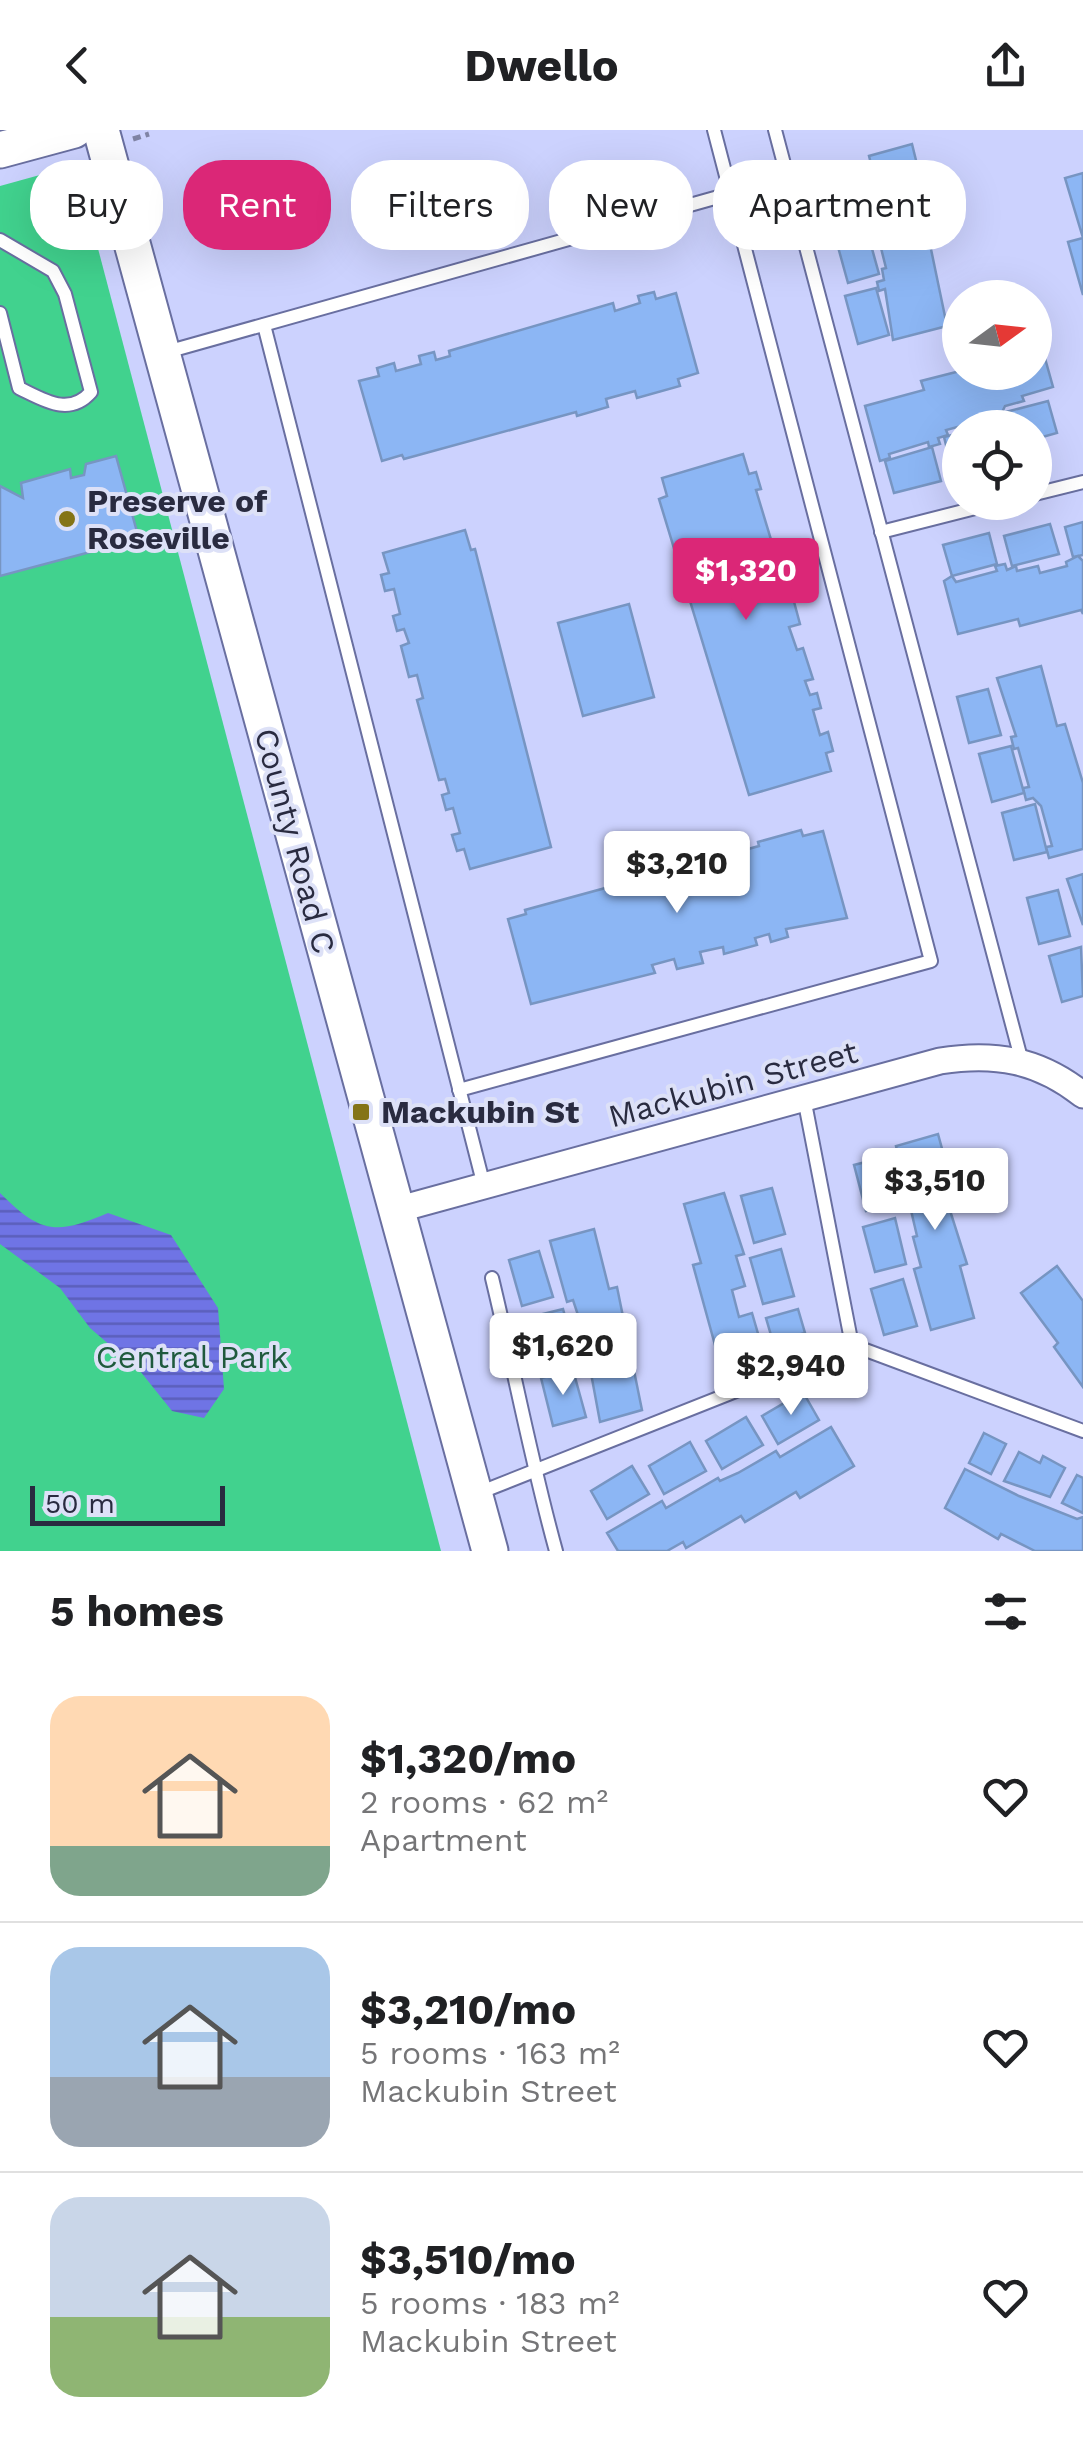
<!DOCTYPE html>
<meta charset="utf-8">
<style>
body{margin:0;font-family:"Work Sans",sans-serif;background:#f6f6f6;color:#202124;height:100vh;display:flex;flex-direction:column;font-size:38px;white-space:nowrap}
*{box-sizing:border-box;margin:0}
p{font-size:32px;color:#757577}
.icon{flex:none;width:55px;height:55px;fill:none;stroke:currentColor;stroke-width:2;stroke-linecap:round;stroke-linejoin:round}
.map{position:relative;height:1421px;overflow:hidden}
.side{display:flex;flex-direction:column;background:#fff;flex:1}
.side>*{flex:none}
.banner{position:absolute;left:30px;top:30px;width:1025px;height:90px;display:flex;gap:20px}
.needle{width:65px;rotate:75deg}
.buttons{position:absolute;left:942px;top:150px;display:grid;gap:20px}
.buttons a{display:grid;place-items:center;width:110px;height:110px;border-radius:50%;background:#fff;box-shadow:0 10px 40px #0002;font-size:50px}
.scale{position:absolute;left:30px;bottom:25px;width:195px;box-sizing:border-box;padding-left:10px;border:5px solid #292b40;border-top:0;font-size:28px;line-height:35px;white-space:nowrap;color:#292b40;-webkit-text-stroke:8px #dde1f7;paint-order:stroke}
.price{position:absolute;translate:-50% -85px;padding:0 22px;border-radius:10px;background:#fff;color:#222;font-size:32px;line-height:65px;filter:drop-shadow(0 2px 5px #0008)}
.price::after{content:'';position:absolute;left:50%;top:60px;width:30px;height:22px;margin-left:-15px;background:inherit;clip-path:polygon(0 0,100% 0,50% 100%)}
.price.on{background:#db2777;color:#fff}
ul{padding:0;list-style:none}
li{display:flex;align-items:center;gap:30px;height:250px;padding:0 50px}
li+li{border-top:2px solid #e0e0e0}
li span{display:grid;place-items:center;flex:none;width:280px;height:200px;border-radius:30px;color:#555}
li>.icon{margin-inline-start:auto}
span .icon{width:120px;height:120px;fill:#fffc;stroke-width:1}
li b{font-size:42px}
h2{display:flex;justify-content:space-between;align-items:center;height:120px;padding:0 50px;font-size:42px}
.chip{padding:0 35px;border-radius:40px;background:#fff;box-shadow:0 10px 40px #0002;font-size:35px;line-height:90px}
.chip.on{background:#db2777;color:#fff}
header{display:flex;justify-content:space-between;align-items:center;height:130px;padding:0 50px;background:#fff;font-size:45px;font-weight:700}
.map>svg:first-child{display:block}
</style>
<header><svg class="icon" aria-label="back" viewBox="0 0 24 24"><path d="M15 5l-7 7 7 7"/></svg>Dwello<svg class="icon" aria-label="share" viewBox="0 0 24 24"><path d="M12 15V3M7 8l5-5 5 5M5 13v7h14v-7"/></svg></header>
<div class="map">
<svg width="1083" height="1421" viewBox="0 0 1083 1421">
<defs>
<pattern id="water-rules" width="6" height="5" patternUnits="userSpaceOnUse" patternTransform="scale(2.5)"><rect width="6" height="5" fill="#6f74e5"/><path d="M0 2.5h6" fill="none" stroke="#5b5fbb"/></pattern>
</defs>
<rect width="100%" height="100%" fill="#ccd2fe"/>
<path fill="#41d28e" d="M76,35L441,1421H0V56Z"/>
<path fill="url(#water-rules)" d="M0,1063C41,1104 56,1105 108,1083L171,1105L218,1178L224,1259L204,1288L172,1281L140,1241L90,1198L60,1158L0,1114Z"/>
<g fill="#8cb6f4" stroke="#7795c2" stroke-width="2.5">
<path d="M912,14L927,75L922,76L947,196L893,210L885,159L879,161L877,152L884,150L882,139L886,138L876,98L870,100L867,89L884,85L869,26Z"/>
<path d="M858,35L871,83L840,91L827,44Z"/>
<path d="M1083,43V165L1068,112L1083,108L1065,48Z"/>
<path d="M866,97L879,144L848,153L835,106Z"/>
<path d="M876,158L889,205L858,214L845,166Z"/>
<path d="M654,162L656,169L676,163L698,243L678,249L680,256L637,268L635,261L606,269L608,277L577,286L576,282L404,329L402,325L382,331L359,251L379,246L377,238L394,233L396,241L421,234L419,226L434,222L436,230L450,226L449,221L613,173L615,181L640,173L638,166Z"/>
<path d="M1041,214L1053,257L1022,266L1024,271L1005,276L998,291L989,294L987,289L946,300L948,305L938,308L940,314L929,317L928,312L889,324L890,328L880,331L865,276L924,260L921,251L960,241L1035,242V215Z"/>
<path d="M1048,271L1057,303L1035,309V298H1005L1002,283Z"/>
<path d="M960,303V337L952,339L944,307Z"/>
<path d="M932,317L941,351L894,363L885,331Z"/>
<path d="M743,324L749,344L756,342L761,359L756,360L782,446L776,448L783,471L793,468L800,494L789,497L797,520L803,518L813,549L805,551L810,565L817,563L821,578L813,580L820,605L828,602L833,621L826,623L831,641L749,665L659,369L667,366L662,348Z"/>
<path d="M116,326L139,409L0,446V356L23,368L21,353L70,339L71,348L84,345L86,334Z"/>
<path d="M1083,392V425L1073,427L1065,397Z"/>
<path d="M1050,394L1059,424L1012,436L1004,406Z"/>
<path d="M465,400L471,420L475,419L551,717L470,739L464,719L457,721L452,705L460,703L453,678L446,680L442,665L449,663L445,649L439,650L417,570L423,568L417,545L409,547L401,516L409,513L404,499L397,501L393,486L400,484L394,459L385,461L381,445L389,443L383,423Z"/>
<path d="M989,403L997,434L952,446L943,415Z"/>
<path d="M1078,426L1083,431V484L1081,480L1020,496L1018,489L958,504L944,451L952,446L956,452L997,441L995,436L1005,434L1007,440L1016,436L1017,441L1038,436L1040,443L1067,436L1066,432Z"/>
<path d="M629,474L654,567L583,586L558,493Z"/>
<path d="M1041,536L1057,596L1065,594L1083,653V719L1049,728L1046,717L1052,716L1041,676L1033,668L1026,670L1023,658L1029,657L1018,618L1014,619L1011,607L1016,606L997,548Z"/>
<path d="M988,559L1001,605L969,613L957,567Z"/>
<path d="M1011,616L1024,663L992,672L979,624Z"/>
<path d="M1035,674L1047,722L1014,730L1002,683Z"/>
<path d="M801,700L803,706L823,701L847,788L786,799L788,807L771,812L769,804L755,808L757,815L724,824L723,817L700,822L703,833L677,839L674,829L652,835L655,843L531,874L508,789L526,784L525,780L759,716L758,712Z"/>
<path d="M1083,744V795L1067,749Z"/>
<path d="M1058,760L1070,806L1039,814L1027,768Z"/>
<path d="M1081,817L1083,866L1062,872L1049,826Z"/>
<path d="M938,1004L955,1066L946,1068L967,1134L960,1136L974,1188L931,1200L914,1139L921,1137L913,1107L917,1106L896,1016Z"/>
<path d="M885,1027L897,1073L866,1081L854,1035Z"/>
<path d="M772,1058L785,1104L754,1113L741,1066Z"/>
<path d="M724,1063L744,1124L736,1126L745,1156L732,1160L739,1187L752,1183L761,1214L718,1226L693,1135L701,1133L684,1074Z"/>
<path d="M895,1088L906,1134L875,1142L863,1097Z"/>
<path d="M594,1099L609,1159L617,1157L642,1280L600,1292L583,1200L573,1170L567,1172L550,1111Z"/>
<path d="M781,1119L794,1166L763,1174L750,1128Z"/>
<path d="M539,1121L553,1167L522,1176L509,1130Z"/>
<path d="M1057,1136L1083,1171V1257L1054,1217L1058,1213L1021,1163Z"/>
<path d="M903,1149L917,1196L884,1205L871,1159Z"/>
<path d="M563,1179L576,1225L544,1234L531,1187Z"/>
<path d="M798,1179L805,1203L773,1212L766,1188Z"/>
<path d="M573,1240L586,1287L553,1296L541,1248Z"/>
<path d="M803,1262L819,1290L778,1314L762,1286Z"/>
<path d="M746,1287L763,1315L722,1339L706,1311Z"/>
<path d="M831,1297L854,1336L800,1368L796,1362L745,1392L741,1386L686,1418L683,1412L667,1421H618L607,1403L662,1371L666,1378L718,1348L720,1351L738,1343L776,1321L780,1327Z"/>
<path d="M984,1303L1006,1314L991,1344L969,1333Z"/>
<path d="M690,1312L706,1341L664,1364L649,1336Z"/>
<path d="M1019,1322L1040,1333L1043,1326L1065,1338L1050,1367L1004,1351Z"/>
<path d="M632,1336L649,1364L607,1389L591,1361Z"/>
<path d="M965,1339L1019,1366L1077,1389L1083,1387V1421H1035L1001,1404L998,1409L945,1378Z"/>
<path d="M1077,1345L1083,1348V1383L1062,1373Z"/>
</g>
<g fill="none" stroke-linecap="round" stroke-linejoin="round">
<defs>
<g id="lane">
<path d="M775,0L1022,932"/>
<path d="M0,110L53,141L65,164L91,262C69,287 44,270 19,258L0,183"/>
<path d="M264,195L484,1056"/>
<path d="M163,223L729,64"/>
<path d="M1035,364L1083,352"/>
<path d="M881,402L999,372"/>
<path d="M459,960L931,831L714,0"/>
<path d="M804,968L852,1215"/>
<path d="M492,1148C514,1239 531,1331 556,1421"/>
<path d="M476,1364L852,1215L1083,1301"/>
</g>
<path id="street" d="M396,1080L940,931C995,922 1039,930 1083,965"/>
<g id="secondary">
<path d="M101,0L490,1421"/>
<path d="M0,20L74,0"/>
</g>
</defs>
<use href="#lane" stroke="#696fa0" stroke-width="16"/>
<use href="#street" stroke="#696fa0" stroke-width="29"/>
<use href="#secondary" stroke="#696fa0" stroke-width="39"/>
<path stroke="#8084a5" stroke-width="5" stroke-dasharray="8 5" stroke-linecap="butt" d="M133,9L149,4"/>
<use href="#lane" stroke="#fff" stroke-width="12"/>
<use href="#street" stroke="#fff" stroke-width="25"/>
<use href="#secondary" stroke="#fff" stroke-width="35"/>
</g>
<g fill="#847416" stroke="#dde1f7" stroke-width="4">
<circle cx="67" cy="389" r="10"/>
<rect x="351" y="972" width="20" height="20" rx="5"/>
</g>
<g text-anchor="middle" stroke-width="8" stroke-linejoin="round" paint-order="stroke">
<g font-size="32" font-weight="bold" fill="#292b40" stroke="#dde1f7" text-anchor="start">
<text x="87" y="382">Preserve of<tspan x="87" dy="37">Roseville</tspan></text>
<text x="381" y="993">Mackubin St</text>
</g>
<g font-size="32" fill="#292b40" stroke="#dde1f7">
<text transform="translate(295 711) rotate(75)" y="11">County Road C</text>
<text transform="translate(733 954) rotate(-15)" y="11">Mackubin Street</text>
</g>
<g font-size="32" fill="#1f5a3d" stroke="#dde1f7">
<text x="192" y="1238">Central Park</text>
</g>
</g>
</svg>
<div class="buttons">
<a><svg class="needle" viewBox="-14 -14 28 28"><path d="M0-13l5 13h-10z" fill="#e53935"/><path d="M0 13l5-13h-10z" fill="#757577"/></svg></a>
<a><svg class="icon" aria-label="locate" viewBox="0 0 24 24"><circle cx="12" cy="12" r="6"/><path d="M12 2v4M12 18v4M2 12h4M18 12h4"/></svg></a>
</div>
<div class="scale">50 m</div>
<b class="price on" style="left:746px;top:493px">$1,320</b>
<b class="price" style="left:677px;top:786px">$3,210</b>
<b class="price" style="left:935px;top:1103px">$3,510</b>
<b class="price" style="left:563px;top:1268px">$1,620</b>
<b class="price" style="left:791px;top:1288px">$2,940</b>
<div class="banner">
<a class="chip">Buy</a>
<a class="chip on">Rent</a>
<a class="chip">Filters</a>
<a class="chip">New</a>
<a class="chip">Apartment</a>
</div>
</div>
<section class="side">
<h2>5 homes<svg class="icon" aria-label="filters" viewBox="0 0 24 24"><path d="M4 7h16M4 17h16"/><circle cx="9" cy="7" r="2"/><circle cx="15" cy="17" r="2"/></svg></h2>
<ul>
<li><span style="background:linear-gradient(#ffd9b3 75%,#7fa58c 0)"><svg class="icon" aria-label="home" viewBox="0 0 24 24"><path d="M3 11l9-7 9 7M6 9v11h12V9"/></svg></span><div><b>$1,320/mo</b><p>2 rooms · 62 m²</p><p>Apartment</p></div><svg class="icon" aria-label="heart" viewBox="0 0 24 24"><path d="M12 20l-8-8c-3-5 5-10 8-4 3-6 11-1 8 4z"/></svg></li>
<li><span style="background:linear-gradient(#a9c7e8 65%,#9aa5b1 0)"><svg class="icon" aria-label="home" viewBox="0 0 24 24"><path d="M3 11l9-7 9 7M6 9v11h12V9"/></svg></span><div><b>$3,210/mo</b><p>5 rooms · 163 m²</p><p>Mackubin Street</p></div><svg class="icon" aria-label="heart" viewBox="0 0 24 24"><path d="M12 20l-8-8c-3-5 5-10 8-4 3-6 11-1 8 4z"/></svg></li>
<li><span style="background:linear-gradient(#c9d6e8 60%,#8fb573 0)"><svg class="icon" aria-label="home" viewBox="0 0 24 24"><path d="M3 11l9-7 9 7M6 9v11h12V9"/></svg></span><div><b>$3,510/mo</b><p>5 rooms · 183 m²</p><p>Mackubin Street</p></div><svg class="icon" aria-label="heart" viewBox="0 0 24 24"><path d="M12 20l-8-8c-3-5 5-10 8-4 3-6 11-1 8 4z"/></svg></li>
</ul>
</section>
